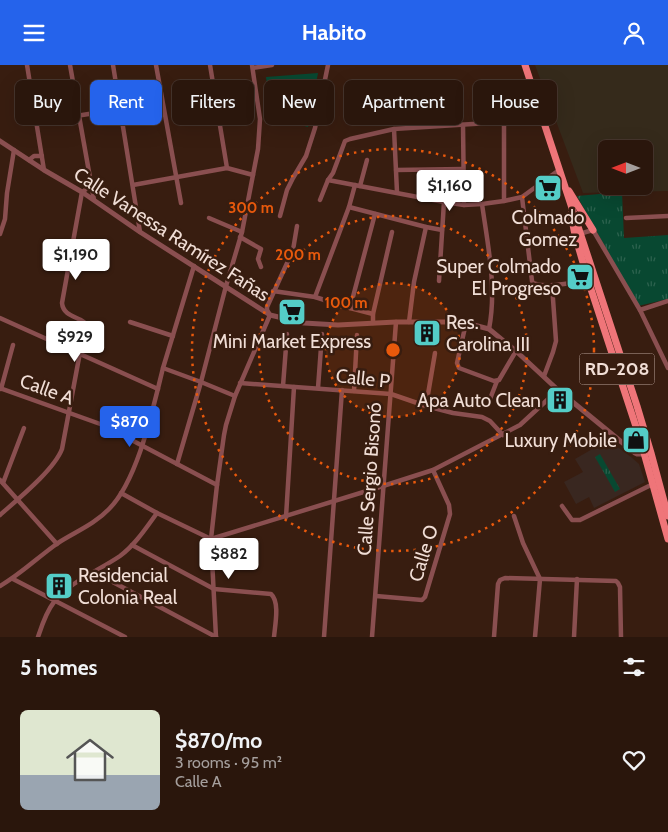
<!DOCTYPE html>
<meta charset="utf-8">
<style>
body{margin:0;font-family:Cabin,sans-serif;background:#36231a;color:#f1f3f6;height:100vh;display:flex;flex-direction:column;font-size:19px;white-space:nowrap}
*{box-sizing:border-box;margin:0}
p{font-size:16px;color:#a59f9d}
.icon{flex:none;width:28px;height:28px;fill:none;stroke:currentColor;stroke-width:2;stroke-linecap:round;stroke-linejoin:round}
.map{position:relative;height:572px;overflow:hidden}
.drawer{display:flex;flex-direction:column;background:#2a160c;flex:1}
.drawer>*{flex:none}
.hud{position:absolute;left:15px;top:15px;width:639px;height:45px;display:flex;gap:10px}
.needle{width:32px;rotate:270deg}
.tools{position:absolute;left:598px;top:75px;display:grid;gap:10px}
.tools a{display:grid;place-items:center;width:55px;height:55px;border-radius:8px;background:#2a160c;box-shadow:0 5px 20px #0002,0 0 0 1px #46352d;font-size:25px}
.price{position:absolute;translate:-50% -42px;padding:0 11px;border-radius:5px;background:#fff;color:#222;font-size:16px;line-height:32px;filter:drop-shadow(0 1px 2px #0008)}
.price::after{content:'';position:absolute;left:50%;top:30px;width:15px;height:11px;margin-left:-8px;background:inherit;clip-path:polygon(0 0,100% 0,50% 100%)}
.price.on{background:#2563eb;color:#fff}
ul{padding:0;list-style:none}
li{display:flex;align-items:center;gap:15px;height:125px;padding:0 20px}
li span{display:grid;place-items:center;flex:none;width:140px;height:100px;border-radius:8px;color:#555}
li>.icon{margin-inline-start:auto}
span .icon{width:60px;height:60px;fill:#fffc;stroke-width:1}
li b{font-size:21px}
h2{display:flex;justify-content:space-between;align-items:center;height:60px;padding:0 20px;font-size:21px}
.chip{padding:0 18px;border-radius:8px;background:#2a160c;box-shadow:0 5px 20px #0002,0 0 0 1px #46352d;font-size:18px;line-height:45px}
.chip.on{background:#2563eb;color:#fff}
header{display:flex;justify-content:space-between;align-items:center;height:65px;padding:0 20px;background:#2563eb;color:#fff;font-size:22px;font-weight:700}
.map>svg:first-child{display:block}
</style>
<header><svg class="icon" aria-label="menu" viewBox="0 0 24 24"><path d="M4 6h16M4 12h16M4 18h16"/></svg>Habito<svg class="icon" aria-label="person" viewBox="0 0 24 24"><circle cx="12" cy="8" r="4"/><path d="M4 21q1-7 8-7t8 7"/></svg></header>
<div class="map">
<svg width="668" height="572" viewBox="0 0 668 572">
<defs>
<pattern id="grass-tufts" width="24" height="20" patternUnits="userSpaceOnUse" patternTransform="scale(1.25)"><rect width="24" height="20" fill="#084831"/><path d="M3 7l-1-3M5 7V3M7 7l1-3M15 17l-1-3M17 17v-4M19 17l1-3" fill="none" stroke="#2c624e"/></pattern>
</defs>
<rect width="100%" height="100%" fill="#381d10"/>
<path fill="#352a1b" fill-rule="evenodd" d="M535,0H668V126L583,128ZM606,84H644V121H606Z"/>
<path fill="#392720" d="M608,375L631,392L639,399L645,417L594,443L589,432L576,439L564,417L583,407L575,394Z"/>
<g fill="url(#grass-tufts)">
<path d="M622,127L624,173L668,170V234L638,241L577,131Z"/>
<path d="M600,389L620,424L615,427L595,392Z"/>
</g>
<path fill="#084831" d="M318,8L308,62L283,55L269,35L266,12Z"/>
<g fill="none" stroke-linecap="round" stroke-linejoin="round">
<g stroke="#8a4f50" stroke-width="4.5">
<path d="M27,0L44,105"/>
<path d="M70,0L94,135"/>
<path d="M113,0L140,167"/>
<path d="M156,0L181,138"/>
<path d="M210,0L227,103"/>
<path d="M253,3L272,0"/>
<path d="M37,57L121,44"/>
<path d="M504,57V136"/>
<path d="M463,60L464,140"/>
<path d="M394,64L397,127"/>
<path d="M29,95L34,91H42"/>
<path d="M396,105L463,104"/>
<path d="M328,115L444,137L464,140L482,139L504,136L522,132L559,105"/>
<path d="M133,120L227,103L253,110"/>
<path d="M360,121L367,95"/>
<path d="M522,132L532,216L533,218C550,224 571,217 588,215"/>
<path d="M320,135L328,115L333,108L345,76L350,74L394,64L504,57L543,56"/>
<path d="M482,139C488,181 497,223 489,264"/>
<path d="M349,142L426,162L442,165"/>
<path d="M280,151L287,125L293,113L306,91L315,63L328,0"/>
<path d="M209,153L242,167"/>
<path d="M626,153L668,151"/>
<path d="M0,169L5,154L7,128L14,85"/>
<path d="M579,169L593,165L640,245L668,303"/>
<path d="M240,172L261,184L258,194L261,202"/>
<path d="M439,216L444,137"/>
<path d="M273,226L315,232L350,243L373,249"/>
<path d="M315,232L349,142L355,120"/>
<path d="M350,243L375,149"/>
<path d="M640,245L668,236"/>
<path d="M0,253L158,324"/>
<path d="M130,257L173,271"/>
<path d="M409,257L414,217L426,162"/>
<path d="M373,258V249L392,167"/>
<path d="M466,258L457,298L459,303L494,316L499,315L516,286"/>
<path d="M163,303L201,317L235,331"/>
<path d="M544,311L553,287L556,276L552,220"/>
<path d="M240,318L391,329L426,341L453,348L482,352L490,356L503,370"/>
<path d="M283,321L287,269"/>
<path d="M0,323L103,360L217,420"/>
<path d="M318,323L322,269"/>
<path d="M1,324L13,280"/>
<path d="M354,326L357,270"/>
<path d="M490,334L497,316"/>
<path d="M426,341L435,288"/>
<path d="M177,399L201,317L226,221L242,167L258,84L260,54L252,0"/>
<path d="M0,415L57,479"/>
<path d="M3,418L24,363"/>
<path d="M121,428L157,448L211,474L383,421L433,405L520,360L558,325"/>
<path d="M562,441L572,455H580L653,419L655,420"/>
<path d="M0,450C18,434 54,405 62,384L84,266V257L81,255C73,251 63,249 62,238L82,127L91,121"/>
<path d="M514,451L523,478L540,514L535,572"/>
<path d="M286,452L294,322"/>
<path d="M132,480L214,524L271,529C280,537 275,560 274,572"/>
<path d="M94,507L216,572"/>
<path d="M13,514L125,572"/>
<path d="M0,521C21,509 38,492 58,478C75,467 95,459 109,444C138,415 153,343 163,303C173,269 184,235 194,201"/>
<path d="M376,531L422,535L425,532L450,449L449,440L433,405"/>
<path d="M38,572C42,560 46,547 54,537C71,516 98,506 120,491C135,480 146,463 157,448"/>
<path d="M216,572L211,474L217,420L224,370L226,360L235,331L270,250L267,245V242L293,185L297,161"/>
<path d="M324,572L342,325"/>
<path d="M372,572L396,257"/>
<path d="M494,572L498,519L500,515L505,513L616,516L618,518L620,522L621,572"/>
<path d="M574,572L577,514"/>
</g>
<path stroke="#8a4f50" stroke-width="5" d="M0,76L44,105L82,127L140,167L270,250L304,258L338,260L396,257H453L466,258L489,264L516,286L558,325L635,388L637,389H645"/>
<g stroke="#ef7579" stroke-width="7">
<path d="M525,0L637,341L651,388L668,451"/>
<path d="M569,126L593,165"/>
<path d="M571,149L575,170L588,215L641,377L668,474"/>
</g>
</g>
<circle cx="393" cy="285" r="67" fill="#e8590c" fill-opacity=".12"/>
<g fill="none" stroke="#e8590c" stroke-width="2.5" stroke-dasharray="2.5 5">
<circle cx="393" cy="285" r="67"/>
<circle cx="393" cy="285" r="134"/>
<circle cx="393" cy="285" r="201"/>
</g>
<defs>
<symbol id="supermarket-square" viewBox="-11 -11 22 22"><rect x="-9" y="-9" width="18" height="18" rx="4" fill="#54cdc7" stroke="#381d10"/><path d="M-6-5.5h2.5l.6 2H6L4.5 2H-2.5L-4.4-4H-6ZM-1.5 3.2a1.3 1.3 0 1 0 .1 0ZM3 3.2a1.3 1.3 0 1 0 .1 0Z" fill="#111"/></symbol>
<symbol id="building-square" viewBox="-11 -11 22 22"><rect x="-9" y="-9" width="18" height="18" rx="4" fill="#54cdc7" stroke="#381d10"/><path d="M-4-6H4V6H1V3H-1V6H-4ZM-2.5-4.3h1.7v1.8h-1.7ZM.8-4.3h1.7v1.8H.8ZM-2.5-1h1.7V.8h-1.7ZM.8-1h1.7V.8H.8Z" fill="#111"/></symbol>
<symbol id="shop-square" viewBox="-11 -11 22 22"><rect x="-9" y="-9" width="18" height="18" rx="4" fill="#54cdc7" stroke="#381d10"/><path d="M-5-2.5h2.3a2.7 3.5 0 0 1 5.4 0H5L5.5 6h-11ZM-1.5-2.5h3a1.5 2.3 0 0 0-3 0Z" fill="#111"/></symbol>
</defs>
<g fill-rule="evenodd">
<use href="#supermarket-square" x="532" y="107" width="32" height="32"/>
<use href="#supermarket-square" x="564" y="196" width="32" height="32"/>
<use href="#supermarket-square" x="276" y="231" width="32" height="32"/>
<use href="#building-square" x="411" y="252" width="32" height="32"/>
<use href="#building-square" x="544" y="319" width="32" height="32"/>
<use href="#shop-square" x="620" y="359" width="32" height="32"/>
<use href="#building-square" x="43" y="505" width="32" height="32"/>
</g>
<g text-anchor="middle" stroke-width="5" stroke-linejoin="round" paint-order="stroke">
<rect fill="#381d10" stroke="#baa49b" stroke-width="1" x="579.5" y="288.5" width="75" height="31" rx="4"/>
<g font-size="18" font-weight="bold" fill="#f1ded6">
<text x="617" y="310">RD-208</text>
</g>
<g font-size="19" fill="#f1ded6" stroke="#381d10" text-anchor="end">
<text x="548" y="159" text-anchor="middle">Colmado<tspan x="548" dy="22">Gomez</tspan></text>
<text x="561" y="208">Super Colmado<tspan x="561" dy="22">El Progreso</tspan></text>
<text x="446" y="264" text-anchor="start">Res.<tspan x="446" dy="22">Carolina III</tspan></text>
<text x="292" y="283" text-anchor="middle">Mini Market Express</text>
<text x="541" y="342">Apa Auto Clean</text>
<text x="617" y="382">Luxury Mobile</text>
<text x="78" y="517" text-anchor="start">Residencial<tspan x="78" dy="22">Colonia Real</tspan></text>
</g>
<g font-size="19" fill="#f1ded6" stroke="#381d10">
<text transform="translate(172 169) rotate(33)" y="7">Calle Vanessa Ramírez Fañas</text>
<text transform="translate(363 313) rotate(6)" y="7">Calle P</text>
<text transform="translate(47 324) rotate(20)" y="7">Calle A</text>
<text transform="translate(369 414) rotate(-86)" y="7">Calle Sergio Bisonó</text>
<text transform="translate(423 488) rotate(-73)" y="7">Calle O</text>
</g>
</g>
<circle cx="393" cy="285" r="8" fill="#e8590c" stroke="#381d10" stroke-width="2.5"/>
<g font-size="15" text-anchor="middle" font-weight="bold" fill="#e8590c" stroke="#381d10" stroke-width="5" stroke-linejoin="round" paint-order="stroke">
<text x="251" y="148">300 m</text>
<text x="298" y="195">200 m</text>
<text x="346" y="243">100 m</text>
</g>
</svg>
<div class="tools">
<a><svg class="needle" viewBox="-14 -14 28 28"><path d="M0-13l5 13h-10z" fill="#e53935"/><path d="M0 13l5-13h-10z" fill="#a59f9d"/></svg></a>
</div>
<b class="price" style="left:450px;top:147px">$1,160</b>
<b class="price" style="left:76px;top:216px">$1,190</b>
<b class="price" style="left:75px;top:298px">$929</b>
<b class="price on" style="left:130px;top:383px">$870</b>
<b class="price" style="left:229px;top:515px">$882</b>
<div class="hud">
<a class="chip">Buy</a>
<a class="chip on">Rent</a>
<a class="chip">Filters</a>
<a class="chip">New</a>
<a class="chip">Apartment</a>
<a class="chip">House</a>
</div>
</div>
<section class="drawer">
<h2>5 homes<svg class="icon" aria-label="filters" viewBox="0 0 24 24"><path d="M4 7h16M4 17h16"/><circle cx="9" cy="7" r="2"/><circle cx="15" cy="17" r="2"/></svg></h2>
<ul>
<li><span style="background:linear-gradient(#dfe7d0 65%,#9aa5b1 0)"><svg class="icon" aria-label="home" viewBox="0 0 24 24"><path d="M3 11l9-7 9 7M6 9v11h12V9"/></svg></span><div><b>$870/mo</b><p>3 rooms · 95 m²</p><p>Calle A</p></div><svg class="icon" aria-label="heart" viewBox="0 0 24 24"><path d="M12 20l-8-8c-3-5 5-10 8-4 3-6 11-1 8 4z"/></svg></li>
</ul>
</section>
